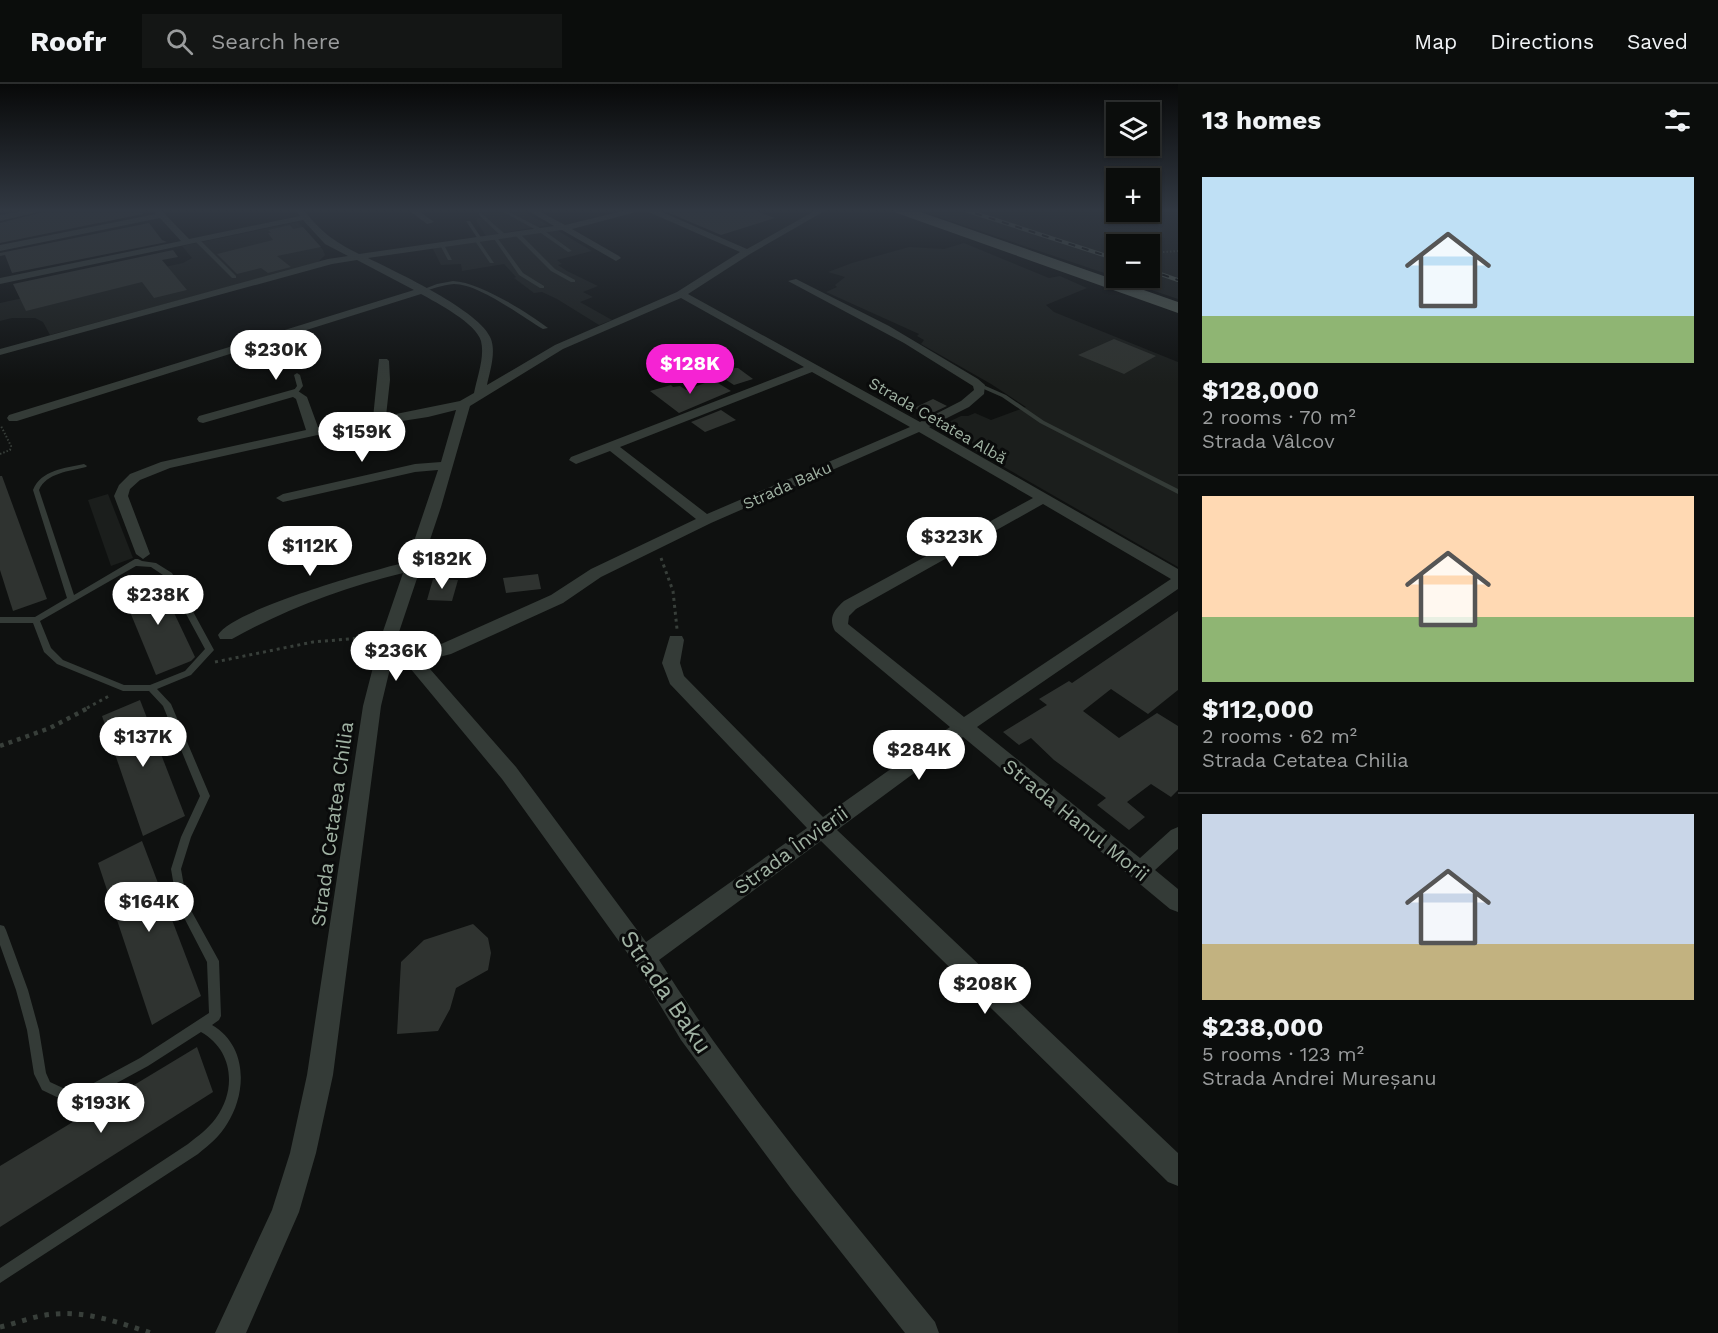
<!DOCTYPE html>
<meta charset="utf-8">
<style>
body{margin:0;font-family:"Work Sans",sans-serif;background:#141615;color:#f1f3f6;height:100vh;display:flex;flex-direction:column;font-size:22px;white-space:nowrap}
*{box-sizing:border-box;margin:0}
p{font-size:20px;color:#9a9c9d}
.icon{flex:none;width:33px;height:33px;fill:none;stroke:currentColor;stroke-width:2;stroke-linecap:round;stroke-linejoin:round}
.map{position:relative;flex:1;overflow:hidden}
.sheet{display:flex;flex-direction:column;background:#0b0d0c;width:540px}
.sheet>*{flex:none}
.fabs{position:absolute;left:1106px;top:18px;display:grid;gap:12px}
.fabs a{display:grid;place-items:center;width:54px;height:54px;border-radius:0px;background:#0b0d0c;box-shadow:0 2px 4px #0004,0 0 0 2px #2b2d2d;font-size:30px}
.price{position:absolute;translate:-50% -51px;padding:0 14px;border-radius:21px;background:#fff;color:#222;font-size:20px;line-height:39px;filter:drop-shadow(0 2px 3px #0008)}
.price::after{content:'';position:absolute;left:50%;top:36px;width:18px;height:14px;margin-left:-9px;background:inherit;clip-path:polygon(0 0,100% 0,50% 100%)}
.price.on{background:#f523d3;color:#fff}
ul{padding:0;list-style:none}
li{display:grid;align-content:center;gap:12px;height:318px;padding:0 24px}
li+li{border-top:2px solid #2b2d2d}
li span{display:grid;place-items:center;height:186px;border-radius:0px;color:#555}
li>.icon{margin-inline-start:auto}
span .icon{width:108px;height:108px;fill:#fffc;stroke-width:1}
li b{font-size:26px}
h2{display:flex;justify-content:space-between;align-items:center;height:72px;padding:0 24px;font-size:26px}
header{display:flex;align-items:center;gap:36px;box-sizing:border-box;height:84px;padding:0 30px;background:#0b0d0c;border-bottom:2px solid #2b2d2d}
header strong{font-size:28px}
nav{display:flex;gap:33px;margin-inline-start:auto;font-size:21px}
.search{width:420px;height:54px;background:#141615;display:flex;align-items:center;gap:15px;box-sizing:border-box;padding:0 21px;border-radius:0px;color:#9a9c9d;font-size:22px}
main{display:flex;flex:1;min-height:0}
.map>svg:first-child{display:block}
</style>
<header>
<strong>Roofr</strong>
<div class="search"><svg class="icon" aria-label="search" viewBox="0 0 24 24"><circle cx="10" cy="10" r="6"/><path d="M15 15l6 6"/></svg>Search here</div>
<nav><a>Map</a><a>Directions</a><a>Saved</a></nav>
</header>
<main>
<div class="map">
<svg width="1178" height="1249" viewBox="0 0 1178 1249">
<rect width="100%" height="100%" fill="#0f1110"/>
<g fill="#1b1e1c">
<path d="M475,125H519L548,141L486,152L476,137L478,134H483Z"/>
<path d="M915,125H1116V128H1149V125H1178V215L1116,194H1149V160H1116V193Z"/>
<path d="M298,138L323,166L325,171L317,179L50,251L43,238L35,234H12L0,237V219L183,179L192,174L182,162Z"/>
<path d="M555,145L592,167L557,176L562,180L558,181L567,187L598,202L583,208L593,213L580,218L612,236L599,241L557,215L542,208L534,209L514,194L516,193L504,180L462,187L461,180L441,181L432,163Z"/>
<path d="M964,159L1049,194L1060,192L1087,204L1046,221L1054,228L1178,278V483L936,344L961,332H968L975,329L991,336L1026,323L991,300L921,260L924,256L917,252L919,250L826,208L837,203L835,201L845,193L828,188L852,179L909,163L944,165Z"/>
<path d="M108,410L133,474L111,482L88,416Z"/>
</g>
<g fill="#2f3330">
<path d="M54,125H139L143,130L0,159V139Z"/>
<path d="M660,125H751L775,134L721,151Z"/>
<path d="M149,139L162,156L167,158L12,189L5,171L0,172V169Z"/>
<path d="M290,141L293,145L303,143L321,163L277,172L291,183L268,189L261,184L237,190L217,170L273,156L268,149H271L268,146Z"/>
<path d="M173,166L178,173L162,176L187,206L154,214L142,198L26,227L13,200Z"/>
<path d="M1114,255L1156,272L1124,290L1078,271Z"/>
<path d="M735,284H738L753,295L734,301L717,290Z"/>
<path d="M713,296L731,307L679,329L650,307L671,301L673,303L680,302L686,306Z"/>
<path d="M933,315L947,322L928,331L914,324Z"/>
<path d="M721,326L736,336L705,348L691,338Z"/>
<path d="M0,392H2L47,515L13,527L0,486Z"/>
<path d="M538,490L541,505L506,509L503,494Z"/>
<path d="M157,493L195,573L191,577L156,591L121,506Z"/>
<path d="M433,495L458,496L452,517L427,516Z"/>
<path d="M1178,527V606L1148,630L1111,605L1083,627L1119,654L1157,629L1178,642V706L1171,713L1151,700L1127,718L1145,733L1129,746L1097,721L1106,714L1054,676L1031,654L1019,661L1003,648L1047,621L1039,615L1069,597L1072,599Z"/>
<path d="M140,616L185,732L143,752L102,632Z"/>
<path d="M142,757L201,912L152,941L98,779Z"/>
<path d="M473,840L488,854L491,869L488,886L456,904L450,925L438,947L397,950L401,878L424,856Z"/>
<path d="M197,963L213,1008L0,1143V1082Z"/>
</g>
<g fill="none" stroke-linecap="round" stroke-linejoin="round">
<g stroke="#383f3a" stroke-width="2" stroke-dasharray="1.5 2" stroke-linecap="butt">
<path d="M1149,169L1178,167"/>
<path d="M1113,179L1116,178"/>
<path d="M0,370L10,366L11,362L1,342"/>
</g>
<g stroke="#383f3a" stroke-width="3" stroke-dasharray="3 4" stroke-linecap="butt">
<path d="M661,474L673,507L677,545"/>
<path d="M215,578L313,558L373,553"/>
<path d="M87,624L109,612"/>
</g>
<path stroke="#383f3a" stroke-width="4.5" stroke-dasharray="4 5" stroke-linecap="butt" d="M0,662L50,644L90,623"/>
<path stroke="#383f3a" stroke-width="5" stroke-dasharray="4.5 7" stroke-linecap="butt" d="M0,1243C18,1239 36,1231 55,1230C88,1227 120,1239 151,1249"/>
<g fill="#343b37" fill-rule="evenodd">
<path d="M498,125H503L542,145L572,167L568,168L538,147Z"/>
<path d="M479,129H481L505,150V152H501L479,131Z"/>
<path d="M466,137H470L482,155H478Z"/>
<path d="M514,148H518L555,185L575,196V198H571L551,187L514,150Z"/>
<path d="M492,152H496L523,189L544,202V204H540L519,191Z"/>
<path d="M473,154H477L494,179H490Z"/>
<path d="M195,155H199L236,192V194H232L195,157Z"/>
<path d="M439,159H443L452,176H448Z"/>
<path d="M453,197C479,198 527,228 548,244L543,245C521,232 479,200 454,200C442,201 432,205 421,208L419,207L437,200Z"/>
<path d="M297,289L300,291L303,302L297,310L295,311L292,309L297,302L294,291Z"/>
<path d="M977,300H981L1006,311L1044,337L1178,405V410L1040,339L1002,313L977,302Z"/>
<path d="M84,380L87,382L86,383C70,387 46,389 39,406L74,511L135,475H138L142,477L156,479L172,489L214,566L191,591L157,605L171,620L210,712L191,753L181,785L187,819L219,877L221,932L219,936L212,941C248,962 247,1009 227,1040C220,1052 209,1061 198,1070L0,1199V1184L188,1060C198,1052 208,1045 216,1034C237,1005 233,966 201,948L148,982L91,1013L65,1017L42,1006L34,990L27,946L16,906L0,861V841L4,842L6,846L28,906L39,946L46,989L50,998L65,1005L90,1001L140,974L209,929L207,878L177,820L171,785L181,753L200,712L163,622L149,607H123L57,580L44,568L33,539H0V533H35L67,514L33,406C41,386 65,384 84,380ZM136,482L151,483L166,493L205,565L185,587L150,601H124L63,576L51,564L40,537Z"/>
</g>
<g fill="#343b37" fill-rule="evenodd">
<path d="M35,125H52L0,137V131Z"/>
<path d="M152,125H160L189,155L300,132L295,125H303C320,147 333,157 359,170L554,142L525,125H535L565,141L631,125H655L747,165L818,125H828L750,170L688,210L920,338L961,317L974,306L973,302L904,259L788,197L796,195L889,242L978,295L985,301L984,310L969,323L929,343L1178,485V505L977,643L1140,774L1171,746L1178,743V765L1155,786L1178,805V828L1170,825L963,653L837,746L1178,1069V1102L1168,1098L821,757L659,876C740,1004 839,1120 935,1238L939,1249H905L792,1106L681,956L636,881L502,695L400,572L394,568L381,622L333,991L316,1069L299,1128L246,1249H215L272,1126L290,1069L307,991L363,622L380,556L403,489C343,504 286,525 232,555H220L218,551C233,525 374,486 407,478L438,386L415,388L283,418L276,414L283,410L415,380L441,378L456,326L428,333L331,348L170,384L140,396L130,405L128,412L150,470L143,475L136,470L114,412L119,401L130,390L161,378L306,346L296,315L293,313L203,339L199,338L197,335L199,332L295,305L307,313L318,343L373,334L379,275H387L389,277L390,296L386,332L460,317L474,309C477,293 485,273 481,257C476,239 437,219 421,210L17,337H9L7,334L9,331L414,206L357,176L332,180L0,271V265L328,175L348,172L325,160L303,136L0,200V194L181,157L160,134L0,167V161L156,130ZM644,126L740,168L677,208L555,261L487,301C490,287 496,269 491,255C481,227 396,188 368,174L562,146L616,177L621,174L619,172L572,145ZM681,214L804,283L571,373L569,376L576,380L610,367L696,435L591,485L551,511L439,561C423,566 411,563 397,554L441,423L470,322L563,265ZM812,288L910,343L707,430L620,363ZM919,348L1033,414L844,517C834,526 828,534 835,547L950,643L823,733L684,592L680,579L684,556L682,552H670L662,579L670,600L807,744L646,858L516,683L423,577L451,570L563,519L601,493L711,439ZM1043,420L1171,495L964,633L848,540L849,532L856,525Z"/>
<path d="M407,125H416L434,138L427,140Z"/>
</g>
<path fill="#4c554e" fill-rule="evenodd" d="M892,125H912L1178,218V229L894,128Z"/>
<defs>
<g id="rail">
<path d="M962,125L1116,175"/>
<path d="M1127,128L1140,133"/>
<path d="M1149,186L1178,196"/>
</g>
</defs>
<use href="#rail" stroke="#4a534d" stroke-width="4"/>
<use href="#rail" stroke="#0a0b0b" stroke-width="2" stroke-dasharray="7" stroke-linecap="butt"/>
</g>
<linearGradient id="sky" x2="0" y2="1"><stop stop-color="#080909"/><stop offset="0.42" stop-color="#313842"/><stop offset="1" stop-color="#313842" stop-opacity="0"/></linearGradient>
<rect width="1178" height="300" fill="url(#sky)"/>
<g text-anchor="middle" stroke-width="6" stroke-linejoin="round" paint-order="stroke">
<g font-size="16" fill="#a0b2a3" stroke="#0a0b0b">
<text transform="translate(938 336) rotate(30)" y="6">Strada Cetatea Albă</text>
<text transform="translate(787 401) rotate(-24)" y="6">Strada Baku</text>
</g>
<g font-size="20" fill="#a0b2a3" stroke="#0a0b0b">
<text transform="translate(1076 736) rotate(39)" y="7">Strada Hanul Morii</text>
<text transform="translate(332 740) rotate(-82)" y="7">Strada Cetatea Chilia</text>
<text transform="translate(791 766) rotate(-36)" y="7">Strada Învierii</text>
</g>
<g font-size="24" fill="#a0b2a3" stroke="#0a0b0b">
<text transform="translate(666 908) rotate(56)" y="8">Strada Baku</text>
</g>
</g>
</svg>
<div class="fabs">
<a><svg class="icon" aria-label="layers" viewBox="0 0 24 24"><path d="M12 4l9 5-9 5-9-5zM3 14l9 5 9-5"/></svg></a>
<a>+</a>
<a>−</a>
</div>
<b class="price" style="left:276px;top:297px">$230K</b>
<b class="price on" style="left:690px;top:311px">$128K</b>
<b class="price" style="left:362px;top:379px">$159K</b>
<b class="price" style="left:952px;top:484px">$323K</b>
<b class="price" style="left:310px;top:493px">$112K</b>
<b class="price" style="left:442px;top:506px">$182K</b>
<b class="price" style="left:158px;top:542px">$238K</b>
<b class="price" style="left:396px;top:598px">$236K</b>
<b class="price" style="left:143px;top:684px">$137K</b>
<b class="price" style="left:919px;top:697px">$284K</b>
<b class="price" style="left:149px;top:849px">$164K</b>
<b class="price" style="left:985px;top:931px">$208K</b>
<b class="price" style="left:101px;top:1050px">$193K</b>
</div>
<section class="sheet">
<h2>13 homes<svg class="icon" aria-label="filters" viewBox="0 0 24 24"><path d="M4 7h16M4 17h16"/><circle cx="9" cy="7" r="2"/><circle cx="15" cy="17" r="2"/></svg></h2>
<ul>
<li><span style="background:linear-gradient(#bfe0f5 75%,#8fb573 0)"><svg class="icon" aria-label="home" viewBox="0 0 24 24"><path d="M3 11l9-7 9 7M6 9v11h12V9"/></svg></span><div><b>$128,000</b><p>2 rooms · 70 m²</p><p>Strada Vâlcov</p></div></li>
<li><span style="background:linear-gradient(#ffd9b3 65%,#8fb573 0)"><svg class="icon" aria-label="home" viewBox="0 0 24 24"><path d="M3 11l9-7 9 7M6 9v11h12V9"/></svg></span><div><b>$112,000</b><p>2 rooms · 62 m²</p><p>Strada Cetatea Chilia</p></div></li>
<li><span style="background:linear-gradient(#c9d6e8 70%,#c2b280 0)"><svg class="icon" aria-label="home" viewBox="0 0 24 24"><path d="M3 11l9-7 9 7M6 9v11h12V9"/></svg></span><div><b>$238,000</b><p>5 rooms · 123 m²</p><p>Strada Andrei Mureșanu</p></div></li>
</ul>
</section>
</main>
